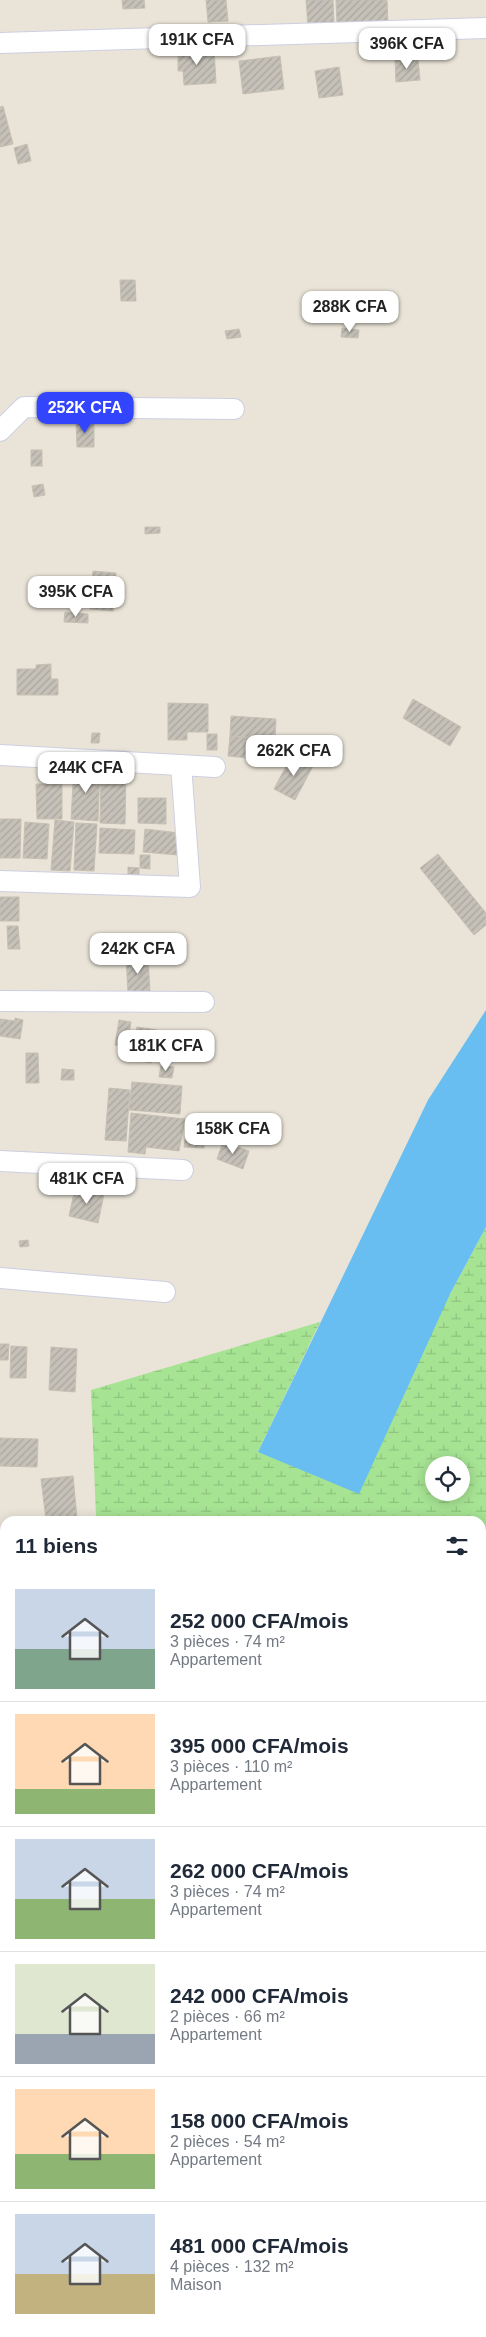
<!DOCTYPE html>
<html lang="fr">
<meta charset="utf-8">
<style>
body{margin:0;font-family:Arial,sans-serif;background:#f6f6f7;color:#1f2937;height:100vh;display:flex;flex-direction:column;font-size:19px;white-space:nowrap}
*{box-sizing:border-box;margin:0}
p{font-size:16px;color:#747a83}
.icon{flex:none;width:28px;height:28px;fill:none;stroke:currentColor;stroke-width:2;stroke-linecap:round;stroke-linejoin:round}
.map{position:relative;flex:1;overflow:hidden}
.side{position:absolute;left:0px;top:1516px;width:486px;height:821px;display:flex;flex-direction:column;background:#fff;border-radius:15px 15px 0 0;box-shadow:0 2px 12px #0003}
.side>*{flex:none}
.controls{position:absolute;left:425px;top:1456px;display:grid;gap:10px}
.controls a{display:grid;place-items:center;width:45px;height:45px;border-radius:50%;background:#fff;box-shadow:0 2px 12px #0003;font-size:25px}
.price{position:absolute;translate:-50% -42px;padding:0 11px;border-radius:10px;background:#fff;color:#222;font-size:16px;line-height:32px;filter:drop-shadow(0 1px 2px #0008)}
.price::after{content:'';position:absolute;left:50%;top:30px;width:15px;height:11px;margin-left:-8px;background:inherit;clip-path:polygon(0 0,100% 0,50% 100%)}
.price.current{background:#3345fc;color:#fff}
ul{padding:0;list-style:none}
li{display:flex;align-items:center;gap:15px;height:125px;padding:0 15px}
li+li{border-top:1px solid #e0e1e3}
li span{display:grid;place-items:center;flex:none;width:140px;height:100px;border-radius:0px;color:#555}
li>.icon{margin-inline-start:auto}
span .icon{width:60px;height:60px;fill:#fffc;stroke-width:1}
li b{font-size:21px}
h2{display:flex;justify-content:space-between;align-items:center;height:60px;padding:0 15px;font-size:21px}
.map>svg:first-child{display:block}
</style>
<div class="map">
<svg width="486" height="2337" viewBox="0 0 486 2337">
<defs>
<pattern id="wetland-marsh" width="20" height="14" patternUnits="userSpaceOnUse" patternTransform="scale(1.25)"><rect width="20" height="14" fill="#a6e393"/><path d="M1 5h8M5 5V1M11 12h8M15 12V8" fill="none" stroke="#8fc37f"/></pattern>
<pattern id="building-hatch" width="6" height="6" patternUnits="userSpaceOnUse" patternTransform="scale(1.25)"><rect width="6" height="6" fill="#c5c1b8"/><path d="M-1 1l2-2M0 6l6-6M5 7l2-2" fill="none" stroke="#a9a69e"/></pattern>
</defs>
<rect width="100%" height="100%" fill="#eae4d8"/>
<g fill="url(#wetland-marsh)" fill-rule="evenodd">
<path d="M486,1227V2287L481,2286V1521H101L96,1517L91,1390L320,1322L258,1452L450,1294ZM434,1465H461V1492H434Z"/>
<path d="M380,2333L481,2332L486,2333V2337H380Z"/>
</g>
<path fill="#68bef0" d="M486,1010V1227L450,1294L359,1494L258,1452L428,1100Z"/>
<g fill="url(#building-hatch)" stroke="#c5c0b2">
<path d="M122,0H144L145,8L123,9Z"/>
<path d="M206,0H226L228,21L208,22Z"/>
<path d="M306,0H333L334,26L308,27Z"/>
<path d="M336,0H387L388,24L337,25Z"/>
<path d="M216,38L217,47L190,49V40Z"/>
<path d="M214,48L216,83L184,85L183,71H178V50Z"/>
<path d="M280,56L284,89L243,94L239,61Z"/>
<path d="M418,59L420,80L396,82L395,60Z"/>
<path d="M339,67L343,95L319,98L315,71Z"/>
<path d="M3,106L13,144L0,147V107Z"/>
<path d="M27,144L31,161L18,164L14,148Z"/>
<path d="M120,280H135L136,301H121Z"/>
<path d="M342,328L359,330L358,338L341,337Z"/>
<path d="M239,329L241,337L227,339L225,331Z"/>
<path d="M76,422H94V447H77Z"/>
<rect x="31" y="450" width="11" height="16"/>
<path d="M43,484L45,495L34,497L32,486Z"/>
<path d="M145,527H160V533L145,534Z"/>
<path d="M93,571L116,573L113,611L90,609Z"/>
<path d="M65,612L88,614V623L64,622Z"/>
<path d="M51,664V679H58V695H17V669H36V665Z"/>
<path d="M413,699L461,727L450,746L403,718Z"/>
<path d="M168,703L208,704V732H187V740H168Z"/>
<path d="M231,716L276,719L275,739L230,736Z"/>
<path d="M92,733H100L99,743H91Z"/>
<rect x="207" y="734" width="10" height="16"/>
<path d="M230,736L269,740L267,760L228,756Z"/>
<path d="M292,755L313,766L295,800L274,789Z"/>
<path d="M74,768L100,769L98,821L71,819Z"/>
<path d="M101,773L126,774L125,824L100,823Z"/>
<path d="M36,784H62V819H37Z"/>
<path d="M138,798H166V824L138,823Z"/>
<path d="M0,819H21L20,858H0Z"/>
<path d="M55,820L74,822L70,871L51,870Z"/>
<path d="M25,822L49,824L47,859L23,858Z"/>
<path d="M76,823L97,824L94,871L74,870Z"/>
<path d="M100,828L135,830L134,854L99,853Z"/>
<path d="M145,829L179,833L177,855L143,852Z"/>
<path d="M438,854L486,913V925L474,935L420,868Z"/>
<path d="M140,855H150V869L140,868Z"/>
<path d="M128,867L139,868V883H128Z"/>
<rect x="0" y="897" width="19" height="24"/>
<path d="M7,926H18L20,949H8Z"/>
<path d="M126,957H148L150,992L128,993Z"/>
<path d="M15,1018L23,1020L20,1039L0,1036V1019L15,1021Z"/>
<path d="M119,1020L131,1022L127,1046L115,1045Z"/>
<path d="M137,1027L157,1030L151,1063L131,1059Z"/>
<path d="M26,1053H38L39,1083H26Z"/>
<path d="M161,1065L174,1067L172,1078L159,1077Z"/>
<path d="M62,1069L74,1070V1080H61Z"/>
<path d="M132,1082L182,1086L180,1114L129,1110Z"/>
<path d="M109,1088L130,1090L126,1141L105,1140Z"/>
<path d="M131,1113L185,1119L179,1151L146,1147L145,1154L128,1152Z"/>
<path d="M185,1139L204,1140V1148L184,1147Z"/>
<path d="M223,1142L249,1151L243,1169L217,1159Z"/>
<path d="M97,1174L107,1176L103,1191L93,1189Z"/>
<path d="M79,1188L104,1194L98,1223L69,1216L74,1193L78,1194Z"/>
<path d="M28,1240L29,1246L20,1247L19,1241Z"/>
<path d="M0,1344H9L8,1360H0Z"/>
<path d="M11,1346L27,1347L26,1378H10Z"/>
<path d="M51,1347L77,1349L75,1392L49,1390Z"/>
<path d="M0,1438L38,1439L37,1467L0,1466Z"/>
<path d="M73,1476L77,1518L46,1520L41,1479Z"/>
<rect x="0" y="1540" width="5" height="26"/>
<path d="M5,1660V1673H0V1661Z"/>
<path d="M4,1678H5V1700H3Z"/>
<rect x="0" y="1731" width="5" height="23"/>
<path d="M0,2139L5,2141V2165L0,2164Z"/>
<path d="M70,2332L68,2337L51,2333V2332Z"/>
<path d="M128,2332H214L225,2337H139Z"/>
</g>
<g fill="none" stroke-linecap="round" stroke-linejoin="round">
<defs>
<g id="minor">
<path d="M0,43L486,28"/>
<path d="M0,431L24,407L234,409"/>
<path d="M0,755L215,767"/>
<path d="M0,881L190,887L181,765"/>
<path d="M0,1001L204,1002"/>
<path d="M0,1161L183,1170"/>
<path d="M0,1278L165,1292"/>
<path d="M0,1630H5"/>
<path d="M0,1904L5,1905"/>
<path d="M264,2332L270,2337"/>
</g>
<g id="highway">
<path d="M0,2193L5,2194"/>
<path d="M481,2300L486,2301"/>
</g>
</defs>
<use href="#minor" stroke="#cdcfe1" stroke-width="22"/>
<use href="#highway" stroke="#c7c7c7" stroke-width="30"/>
<use href="#minor" stroke="#fff" stroke-width="20"/>
<use href="#highway" stroke="#ffac4e" stroke-width="28"/>
</g>
</svg>
<div class="controls">
<a><svg class="icon" aria-label="locate" viewBox="0 0 24 24"><circle cx="12" cy="12" r="6"/><path d="M12 2v4M12 18v4M2 12h4M18 12h4"/></svg></a>
</div>
<b class="price" style="left:197px;top:66px">191K CFA</b>
<b class="price" style="left:407px;top:70px">396K CFA</b>
<b class="price" style="left:350px;top:333px">288K CFA</b>
<b class="price current" style="left:85px;top:434px">252K CFA</b>
<b class="price" style="left:76px;top:618px">395K CFA</b>
<b class="price" style="left:294px;top:777px">262K CFA</b>
<b class="price" style="left:86px;top:794px">244K CFA</b>
<b class="price" style="left:138px;top:975px">242K CFA</b>
<b class="price" style="left:166px;top:1072px">181K CFA</b>
<b class="price" style="left:233px;top:1155px">158K CFA</b>
<b class="price" style="left:87px;top:1205px">481K CFA</b>
<section class="side">
<h2>11 biens<svg class="icon" aria-label="filters" viewBox="0 0 24 24"><path d="M4 7h16M4 17h16"/><circle cx="9" cy="7" r="2"/><circle cx="15" cy="17" r="2"/></svg></h2>
<ul>
<li><span style="background:linear-gradient(#c9d6e8 60%,#7fa58c 0)"><svg class="icon" aria-label="home" viewBox="0 0 24 24"><path d="M3 11l9-7 9 7M6 9v11h12V9"/></svg></span><div><b>252 000 CFA/mois</b><p>3 pièces · 74 m²</p><p>Appartement</p></div></li>
<li><span style="background:linear-gradient(#ffd9b3 75%,#8fb573 0)"><svg class="icon" aria-label="home" viewBox="0 0 24 24"><path d="M3 11l9-7 9 7M6 9v11h12V9"/></svg></span><div><b>395 000 CFA/mois</b><p>3 pièces · 110 m²</p><p>Appartement</p></div></li>
<li><span style="background:linear-gradient(#c9d6e8 60%,#8fb573 0)"><svg class="icon" aria-label="home" viewBox="0 0 24 24"><path d="M3 11l9-7 9 7M6 9v11h12V9"/></svg></span><div><b>262 000 CFA/mois</b><p>3 pièces · 74 m²</p><p>Appartement</p></div></li>
<li><span style="background:linear-gradient(#dfe7d0 70%,#9aa5b1 0)"><svg class="icon" aria-label="home" viewBox="0 0 24 24"><path d="M3 11l9-7 9 7M6 9v11h12V9"/></svg></span><div><b>242 000 CFA/mois</b><p>2 pièces · 66 m²</p><p>Appartement</p></div></li>
<li><span style="background:linear-gradient(#ffd9b3 65%,#8fb573 0)"><svg class="icon" aria-label="home" viewBox="0 0 24 24"><path d="M3 11l9-7 9 7M6 9v11h12V9"/></svg></span><div><b>158 000 CFA/mois</b><p>2 pièces · 54 m²</p><p>Appartement</p></div></li>
<li><span style="background:linear-gradient(#c9d6e8 60%,#c2b280 0)"><svg class="icon" aria-label="home" viewBox="0 0 24 24"><path d="M3 11l9-7 9 7M6 9v11h12V9"/></svg></span><div><b>481 000 CFA/mois</b><p>4 pièces · 132 m²</p><p>Maison</p></div></li>
</ul>
</section>
</div>
